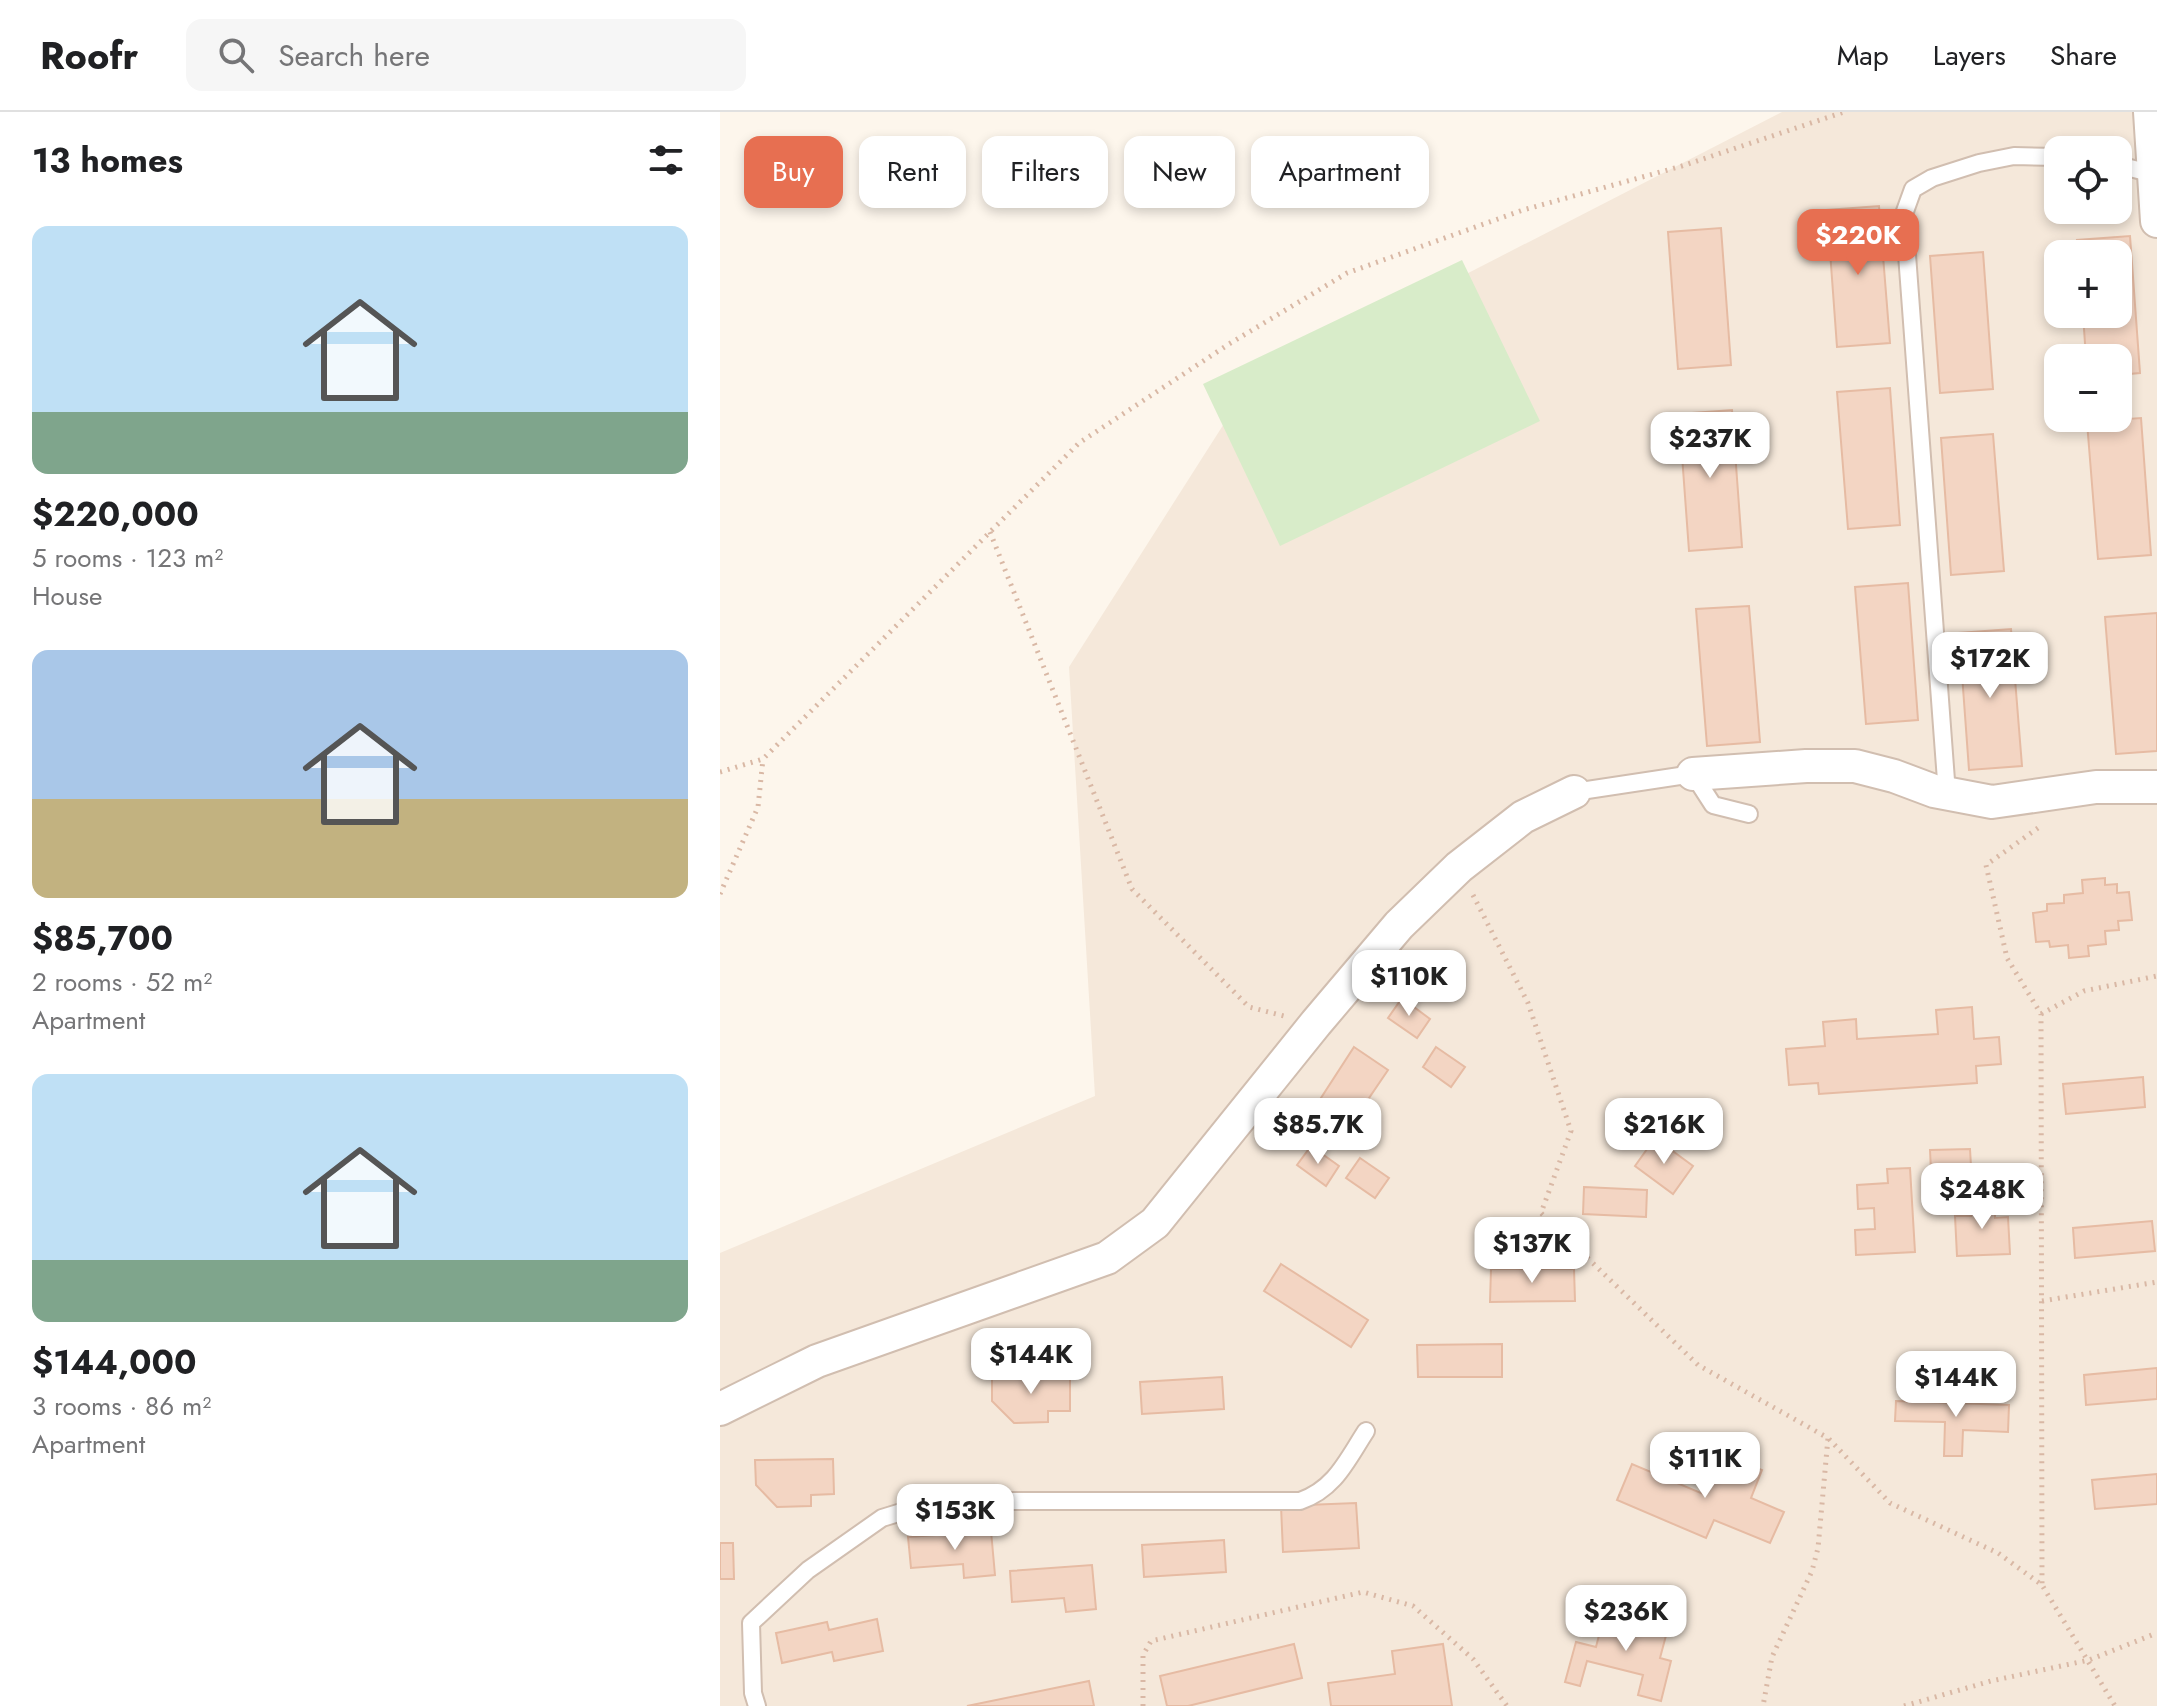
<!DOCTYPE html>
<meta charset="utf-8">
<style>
body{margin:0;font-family:Jost,sans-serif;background:#f6f6f6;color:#202124;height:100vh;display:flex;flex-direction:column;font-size:30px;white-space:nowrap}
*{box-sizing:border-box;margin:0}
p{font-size:26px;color:#757577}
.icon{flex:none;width:44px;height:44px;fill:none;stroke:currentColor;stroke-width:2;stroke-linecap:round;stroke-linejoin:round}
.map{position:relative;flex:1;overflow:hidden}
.details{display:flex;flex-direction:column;background:#fff;width:720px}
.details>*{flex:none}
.banner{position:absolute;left:24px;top:24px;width:760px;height:72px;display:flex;gap:16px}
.buttons{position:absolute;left:1324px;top:24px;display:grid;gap:16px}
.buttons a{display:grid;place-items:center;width:88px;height:88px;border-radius:16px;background:#fff;box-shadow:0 4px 12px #0003;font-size:40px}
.price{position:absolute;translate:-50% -68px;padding:0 18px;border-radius:16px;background:#fff;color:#222;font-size:26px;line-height:52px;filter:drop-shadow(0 2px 4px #0008)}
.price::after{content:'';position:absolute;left:50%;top:48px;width:24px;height:18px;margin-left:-12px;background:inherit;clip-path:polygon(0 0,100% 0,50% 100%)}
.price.on{background:#e76f51;color:#fff}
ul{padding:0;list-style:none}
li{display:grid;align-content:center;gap:16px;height:424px;padding:0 32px}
li span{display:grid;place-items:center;height:248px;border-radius:16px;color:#555}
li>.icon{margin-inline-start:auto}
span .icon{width:144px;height:144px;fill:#fffc;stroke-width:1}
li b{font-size:34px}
h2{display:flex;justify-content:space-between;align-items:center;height:96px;padding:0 32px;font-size:34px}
.chip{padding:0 28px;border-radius:16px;background:#fff;box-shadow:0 4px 12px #0003;font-size:28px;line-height:72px}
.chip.on{background:#e76f51;color:#fff}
header{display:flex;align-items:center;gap:48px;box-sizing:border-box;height:112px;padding:0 40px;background:#fff;border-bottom:2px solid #e0e0e0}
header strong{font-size:38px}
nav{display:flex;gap:44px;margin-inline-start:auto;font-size:28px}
.search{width:560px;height:72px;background:#f6f6f6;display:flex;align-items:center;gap:20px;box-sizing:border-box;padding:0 28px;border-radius:16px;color:#757577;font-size:30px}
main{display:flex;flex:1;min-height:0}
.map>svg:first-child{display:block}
</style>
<header>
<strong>Roofr</strong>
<div class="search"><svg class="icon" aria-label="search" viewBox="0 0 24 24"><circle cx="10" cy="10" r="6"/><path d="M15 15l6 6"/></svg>Search here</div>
<nav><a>Map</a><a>Layers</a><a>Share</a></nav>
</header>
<main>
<section class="details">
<h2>13 homes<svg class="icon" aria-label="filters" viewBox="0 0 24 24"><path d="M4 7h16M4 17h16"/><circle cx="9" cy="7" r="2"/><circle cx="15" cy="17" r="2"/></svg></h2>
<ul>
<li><span style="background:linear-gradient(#bfe0f5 75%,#7fa58c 0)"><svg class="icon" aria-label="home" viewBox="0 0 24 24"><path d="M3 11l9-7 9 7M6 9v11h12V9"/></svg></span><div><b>$220,000</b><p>5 rooms · 123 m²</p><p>House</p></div></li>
<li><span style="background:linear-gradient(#a9c7e8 60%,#c2b280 0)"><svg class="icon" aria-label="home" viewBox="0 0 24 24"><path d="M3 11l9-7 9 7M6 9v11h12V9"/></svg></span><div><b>$85,700</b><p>2 rooms · 52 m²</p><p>Apartment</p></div></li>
<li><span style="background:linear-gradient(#bfe0f5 75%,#7fa58c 0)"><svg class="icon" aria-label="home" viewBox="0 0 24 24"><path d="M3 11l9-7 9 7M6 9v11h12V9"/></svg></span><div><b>$144,000</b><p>3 rooms · 86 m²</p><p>Apartment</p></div></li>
</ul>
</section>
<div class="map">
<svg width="1437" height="1594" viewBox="0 0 1437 1594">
<rect width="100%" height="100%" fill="#fdf6ec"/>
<path fill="#f5e8da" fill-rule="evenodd" d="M1062,0H1437V1594H0V1141L375,984L349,555L528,274ZM1338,38H1398V98H1338ZM1338,142H1398V202H1338ZM1338,246H1398V306H1338Z"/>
<path fill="#d8ecc9" d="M742,148L820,309L560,434L483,272Z"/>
<g fill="#f3d5c3" stroke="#e6bba3" stroke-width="2">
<path d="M1159,94L1170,231L1117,235L1107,98Z"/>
<path d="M1001,116L1011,253L958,257L948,120Z"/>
<path d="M1410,124L1420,261L1398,263V246H1366L1363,202H1398V142H1358L1357,128Z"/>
<path d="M1263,140L1273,277L1220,281L1210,144Z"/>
<path d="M1170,276L1180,413L1128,417L1117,280Z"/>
<path d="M1012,298L1022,435L969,439L959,302Z"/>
<path d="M1421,306L1431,443L1378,447L1367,310Z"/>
<path d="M1273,322L1284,459L1231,463L1221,326Z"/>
<path d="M1188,471L1198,608L1146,612L1135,475Z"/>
<path d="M1029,494L1040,630L987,634L976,497Z"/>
<path d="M1437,501V639L1396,642L1385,505Z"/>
<path d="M1291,517L1302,654L1249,658L1239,521Z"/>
<path d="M1385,766V773L1397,772V781L1409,780L1412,808L1398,809L1399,818L1385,819L1386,832L1368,834L1369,844L1349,846L1348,833L1330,835L1329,829L1316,830L1313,801L1327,799V792L1344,791V783L1363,781L1362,768Z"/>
<path d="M682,886L710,907L697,926L668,906Z"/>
<path d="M1252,895L1254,927L1279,925L1281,952L1256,954L1257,971L1099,982L1098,971L1069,973L1066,937L1105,934L1103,910L1136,907L1137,927L1218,922L1216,898Z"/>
<path d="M634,935L668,958L632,1011L599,989Z"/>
<path d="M716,935L745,955L731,975L703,955Z"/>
<path d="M1423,965L1425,995L1346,1002L1343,972Z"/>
<path d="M935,1026L973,1054L953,1082L915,1054Z"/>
<path d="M591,1034L619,1054L606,1074L577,1053Z"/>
<path d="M1250,1037L1251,1054H1259L1260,1077L1212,1079L1210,1038Z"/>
<path d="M640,1046L669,1066L655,1086L626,1066Z"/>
<path d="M1190,1056L1195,1140L1136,1143L1135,1118L1155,1117L1154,1096L1138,1097L1137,1073L1168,1071L1167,1057Z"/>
<path d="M864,1075L927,1078L926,1105L863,1102Z"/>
<path d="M1275,1088V1106L1288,1105L1290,1142L1237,1144L1235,1104H1251V1089Z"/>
<path d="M1432,1109L1435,1139L1355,1146L1353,1116Z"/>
<path d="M561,1152L648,1208L631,1235L544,1179Z"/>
<path d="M771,1157H854L855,1189L770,1190Z"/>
<path d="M782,1232V1265H698L697,1233Z"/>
<path d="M1437,1256V1287L1366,1293L1364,1263Z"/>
<path d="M350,1263V1299H328V1310L294,1311L272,1289V1264Z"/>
<path d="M502,1265L504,1297L422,1302L420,1270Z"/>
<path d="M1176,1289L1289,1293L1288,1320L1243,1318L1242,1344H1224L1225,1310L1175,1309Z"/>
<path d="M1000,1341L1042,1358L1031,1386L1064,1400L1050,1431L994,1408L986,1426L897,1388L912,1352L983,1382Z"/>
<path d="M113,1347L114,1382L91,1383V1394L57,1395L36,1373L35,1348Z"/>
<path d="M1437,1362V1392L1375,1397L1372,1368Z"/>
<path d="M636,1391L639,1436L563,1440L561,1394Z"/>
<path d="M271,1419L275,1463L244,1466L243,1452L191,1456L188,1425Z"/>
<path d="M504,1428L506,1460L424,1465L422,1433Z"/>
<path d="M0,1431H13L14,1467H0Z"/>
<path d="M372,1453L376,1497L346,1500L344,1486L292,1490L290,1459Z"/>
<path d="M885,1500L948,1516L940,1546L951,1549L941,1589L918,1583L923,1563L867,1549L860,1574L845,1570L856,1530L876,1535Z"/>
<path d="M157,1507L163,1539L114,1549L112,1540L62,1551L56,1521L107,1510L109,1518Z"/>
<path d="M574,1532L582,1566L468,1594H447L440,1564Z"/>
<path d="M723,1532L732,1594H611L608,1571L675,1562L672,1539Z"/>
<path d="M369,1569L374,1594H247Z"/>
</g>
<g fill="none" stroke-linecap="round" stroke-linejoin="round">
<defs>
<g id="lane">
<path d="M1398,53L1434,62"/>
<path d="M854,680L973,662L993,693L1029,702"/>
<path d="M1227,682L1184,102L1193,77L1212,66L1259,51L1294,44L1338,45"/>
<path d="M37,1594L33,1581L31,1511L88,1458L162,1406L217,1389H580C615,1377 627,1348 646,1319"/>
</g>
<g id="street">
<path d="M1430,0L1437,109"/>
<path d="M973,662L1086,654H1135L1174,664L1214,679L1272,690L1376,675H1437"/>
<path d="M0,1297L97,1249L387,1146L435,1111L596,911L679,813L739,755L803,705L854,680"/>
</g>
</defs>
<use href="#lane" stroke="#d1beb0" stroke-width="20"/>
<use href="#street" stroke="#d1beb0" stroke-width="36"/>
<g stroke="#d9b8a5" stroke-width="5" stroke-dasharray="2 6" stroke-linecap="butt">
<path d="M270,420L412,777L529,895L564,904"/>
<path d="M0,660L43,647L359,331L509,232L627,161L803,98L962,54L1124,0"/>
<path d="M1318,716L1266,753L1287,846L1321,902L1322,1473"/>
<path d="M0,782L38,695L43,647"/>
<path d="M753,783L808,891L851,1019L821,1101L978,1253L1108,1326L1098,1436L1092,1459L1052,1545L1043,1594"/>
<path d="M1321,902L1364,879L1437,864"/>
<path d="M1322,1189L1437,1170"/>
<path d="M1109,1327L1170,1391L1278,1441L1322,1473L1395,1594"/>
<path d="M423,1594V1543L431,1529L643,1480L693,1494L753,1547L787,1594"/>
<path d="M1184,1594L1271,1569L1369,1548L1437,1521"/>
</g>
<use href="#lane" stroke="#fff" stroke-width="16"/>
<use href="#street" stroke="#fff" stroke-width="32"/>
</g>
</svg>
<div class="buttons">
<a><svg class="icon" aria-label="locate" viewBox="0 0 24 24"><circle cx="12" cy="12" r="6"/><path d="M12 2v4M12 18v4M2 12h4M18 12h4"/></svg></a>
<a>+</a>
<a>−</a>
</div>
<b class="price on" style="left:1138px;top:165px">$220K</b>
<b class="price" style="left:990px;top:368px">$237K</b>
<b class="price" style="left:1270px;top:588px">$172K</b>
<b class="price" style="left:689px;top:906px">$110K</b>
<b class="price" style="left:598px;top:1054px">$85.7K</b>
<b class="price" style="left:944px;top:1054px">$216K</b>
<b class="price" style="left:1262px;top:1119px">$248K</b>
<b class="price" style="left:812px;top:1173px">$137K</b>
<b class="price" style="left:311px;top:1284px">$144K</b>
<b class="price" style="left:1236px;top:1307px">$144K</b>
<b class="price" style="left:985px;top:1388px">$111K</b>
<b class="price" style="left:235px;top:1440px">$153K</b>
<b class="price" style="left:906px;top:1541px">$236K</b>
<div class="banner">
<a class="chip on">Buy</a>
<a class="chip">Rent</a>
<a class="chip">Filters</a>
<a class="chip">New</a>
<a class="chip">Apartment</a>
</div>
</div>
</main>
